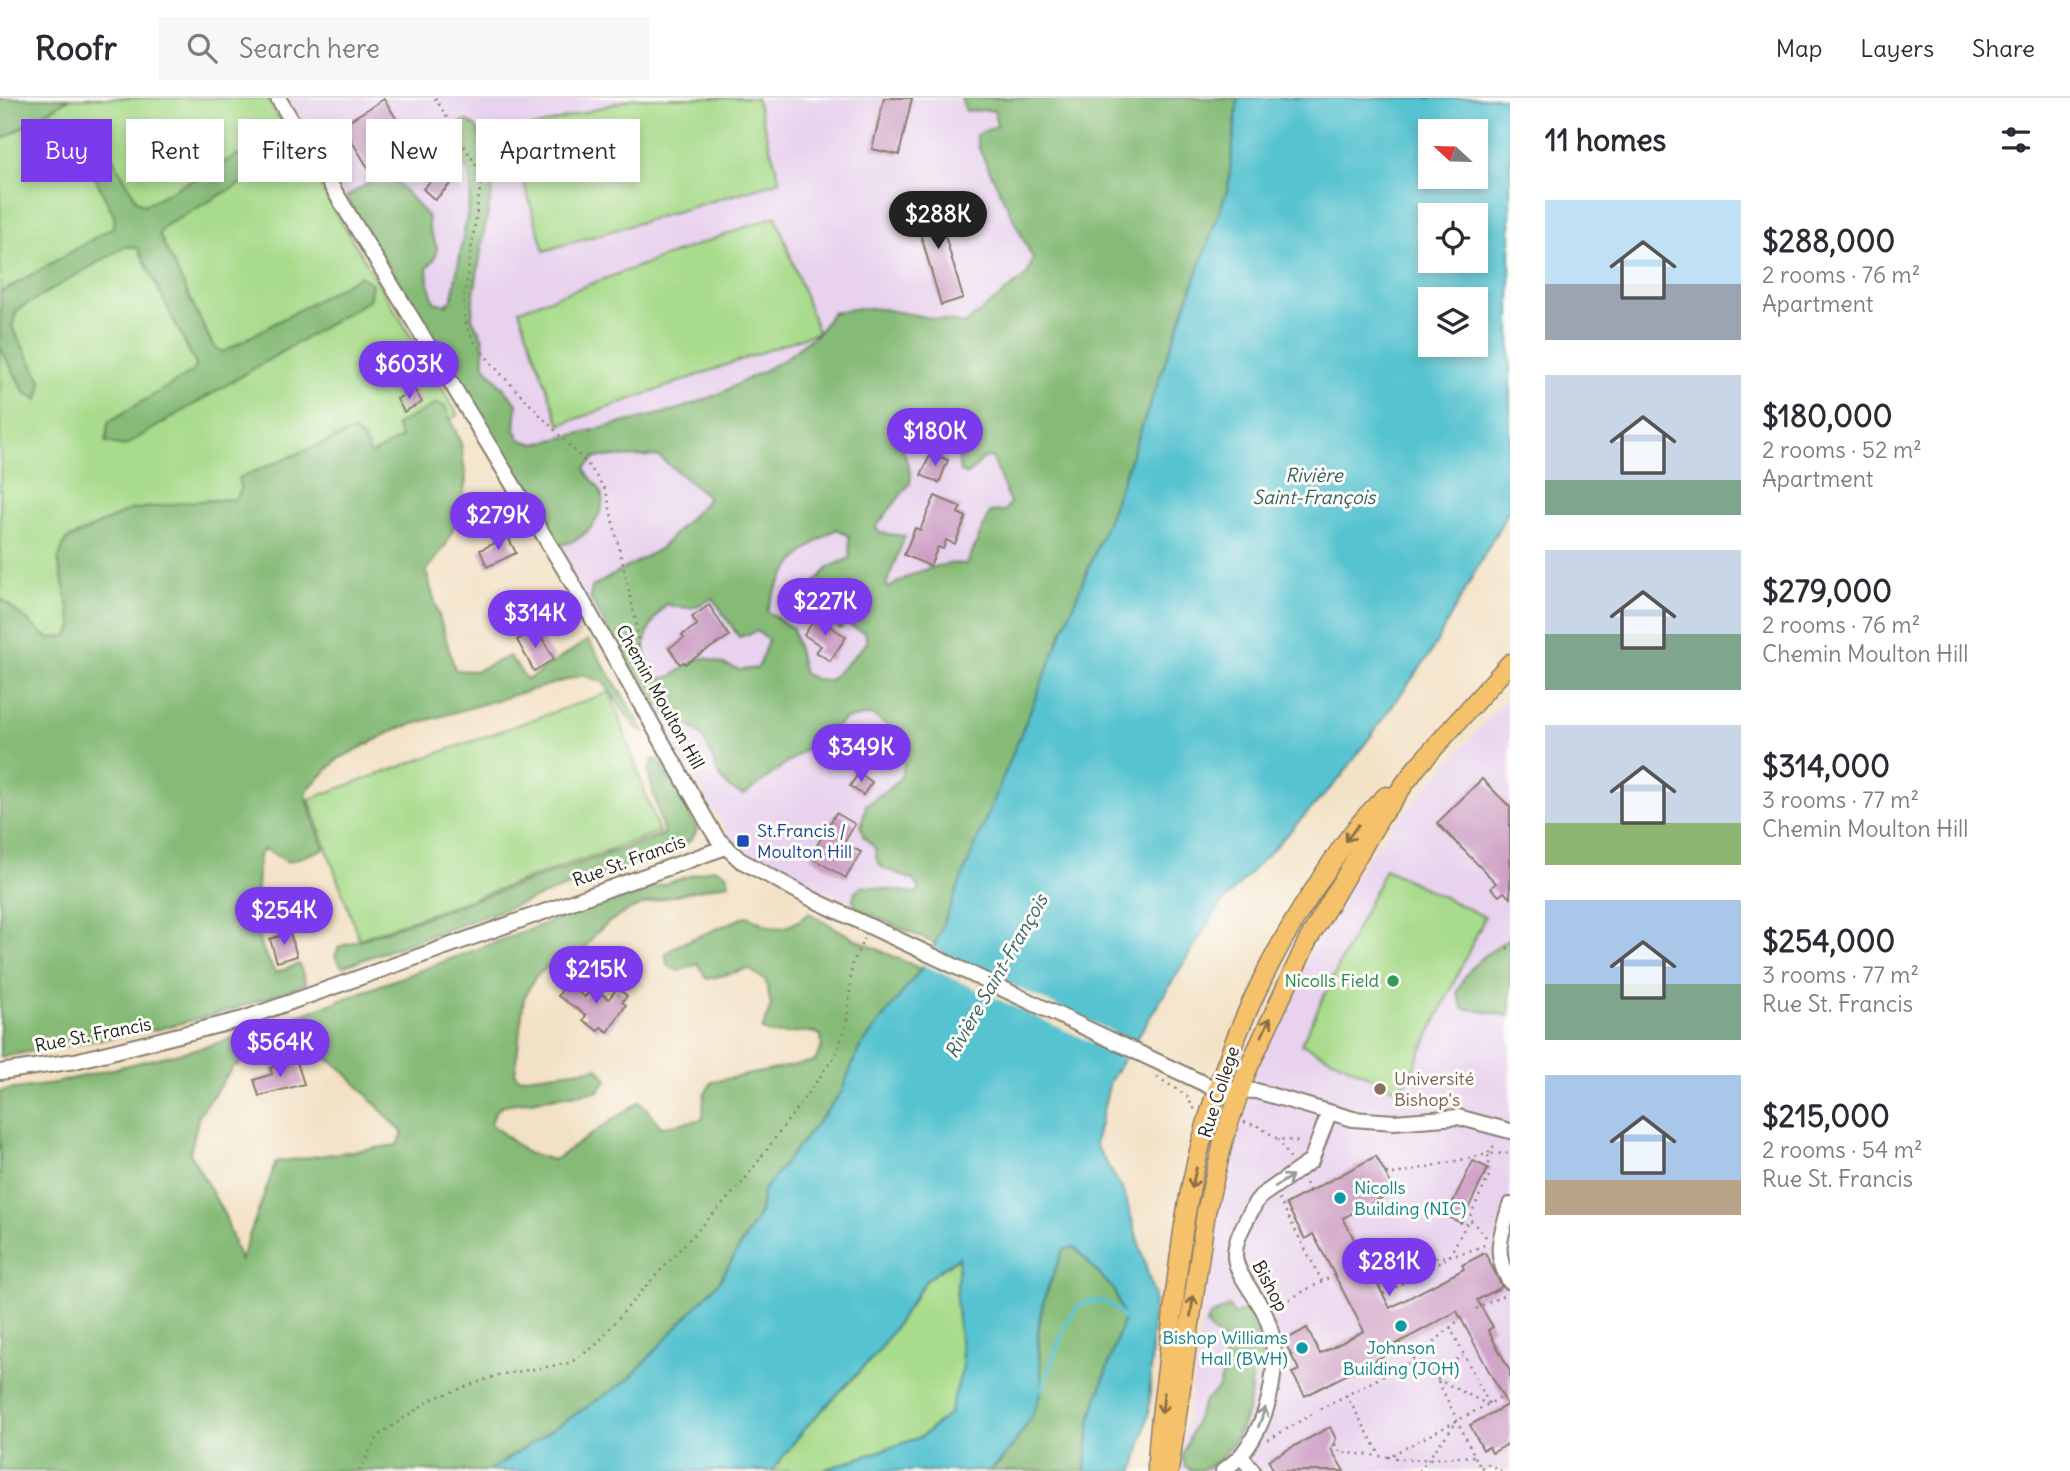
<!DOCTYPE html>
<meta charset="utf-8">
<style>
body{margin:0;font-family:Delius,sans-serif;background:#f7f7f7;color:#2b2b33;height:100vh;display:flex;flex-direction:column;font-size:26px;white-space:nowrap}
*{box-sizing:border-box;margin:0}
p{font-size:23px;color:#7c7c81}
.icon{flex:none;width:38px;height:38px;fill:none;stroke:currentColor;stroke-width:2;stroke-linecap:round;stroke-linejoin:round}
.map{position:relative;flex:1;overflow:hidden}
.details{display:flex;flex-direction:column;background:#fff;width:560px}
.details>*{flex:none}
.hud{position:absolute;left:21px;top:21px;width:665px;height:63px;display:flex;gap:14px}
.needle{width:46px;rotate:292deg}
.controls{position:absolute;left:1418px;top:21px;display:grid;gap:14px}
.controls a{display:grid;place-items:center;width:70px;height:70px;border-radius:0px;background:#fff;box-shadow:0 4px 10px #0003;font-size:35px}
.price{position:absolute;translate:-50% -60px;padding:0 16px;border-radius:24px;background:#7c3aed;color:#fff;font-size:23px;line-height:46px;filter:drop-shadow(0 2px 4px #0008)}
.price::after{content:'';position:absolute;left:50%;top:42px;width:21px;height:16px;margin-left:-10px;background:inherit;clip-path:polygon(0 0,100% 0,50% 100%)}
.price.active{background:#222;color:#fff}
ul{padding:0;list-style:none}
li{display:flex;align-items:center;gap:21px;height:175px;padding:0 35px}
li span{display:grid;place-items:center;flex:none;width:196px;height:140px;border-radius:0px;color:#555}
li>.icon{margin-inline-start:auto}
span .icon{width:84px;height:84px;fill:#fffc;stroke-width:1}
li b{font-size:30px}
h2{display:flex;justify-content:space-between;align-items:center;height:84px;padding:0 35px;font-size:30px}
.pill{padding:0 24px;border-radius:0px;background:#fff;box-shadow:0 4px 10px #0003;font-size:24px;line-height:63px}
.pill.active{background:#7c3aed;color:#fff}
header{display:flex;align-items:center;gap:42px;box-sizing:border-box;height:98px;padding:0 35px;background:#fff;border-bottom:2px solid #e1e1e2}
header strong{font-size:33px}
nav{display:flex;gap:38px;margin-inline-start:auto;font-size:24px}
.search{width:490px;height:63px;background:#f7f7f7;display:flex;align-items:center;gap:18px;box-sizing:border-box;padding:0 24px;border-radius:0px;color:#7c7c81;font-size:26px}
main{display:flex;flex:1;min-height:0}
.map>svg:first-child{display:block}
</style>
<header>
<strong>Roofr</strong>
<div class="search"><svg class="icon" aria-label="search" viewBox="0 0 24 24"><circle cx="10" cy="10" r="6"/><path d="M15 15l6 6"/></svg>Search here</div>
<nav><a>Map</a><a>Layers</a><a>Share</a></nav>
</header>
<main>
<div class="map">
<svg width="1510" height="1373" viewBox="0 0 1510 1373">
<rect width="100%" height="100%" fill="#fdfcf7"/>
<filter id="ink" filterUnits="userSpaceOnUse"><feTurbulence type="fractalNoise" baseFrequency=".0143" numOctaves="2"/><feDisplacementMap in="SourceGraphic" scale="14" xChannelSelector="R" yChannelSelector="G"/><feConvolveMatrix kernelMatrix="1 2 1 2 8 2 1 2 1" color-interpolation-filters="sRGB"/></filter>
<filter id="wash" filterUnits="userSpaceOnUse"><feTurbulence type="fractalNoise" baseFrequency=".00686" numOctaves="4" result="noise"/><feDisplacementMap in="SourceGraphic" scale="28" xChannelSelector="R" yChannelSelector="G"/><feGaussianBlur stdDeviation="1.57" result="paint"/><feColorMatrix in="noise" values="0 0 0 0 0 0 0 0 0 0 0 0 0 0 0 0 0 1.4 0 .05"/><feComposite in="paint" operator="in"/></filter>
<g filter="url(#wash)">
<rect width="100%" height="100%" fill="#f3e1c5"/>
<g fill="#e8d2ee">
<path d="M286,0H1238L936,846L784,774L749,755L728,736Z"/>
<path d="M1510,596V1373H1178L1192,1294L1208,1166L1219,1097L1241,1021L1261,961L1299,875L1358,772L1391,729Z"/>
</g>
<g fill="#a8db8b" stroke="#627c54" stroke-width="2">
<path d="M71,0H267L458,317L41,570L0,502V43Z"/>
<path d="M634,0H756L780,83L544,153L510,36Z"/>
<path d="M776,118L818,234L560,327L519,212Z"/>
<path d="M610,594L659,734L359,841L309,701Z"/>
<path d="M1385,771L1485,819L1402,994L1301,946Z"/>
<path d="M960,1159L956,1202L963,1269L949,1316L921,1339L821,1373H772L805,1330L878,1254L927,1181Z"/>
</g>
<g fill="#86bb77" stroke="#516c4a" stroke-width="2" fill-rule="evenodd">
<path d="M0,0H70L0,42Z"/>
<path d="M961,0H1238L1228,90L1109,420L936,846L856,810L853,802L855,793L862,788L916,795L920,791L913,782L883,770L877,763L875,750L863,738L861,729L866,707C902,681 910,682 900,636L872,617L846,621L744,697C710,686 719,659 699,635L647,599L590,500L592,489L661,450L707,402L706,397L658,358L596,359L585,370C587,379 596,384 600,392C609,410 590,435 575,442C570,445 564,446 559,447L346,99L386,74L390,76L428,119L429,131L437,149L435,160L427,170L428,184L434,204L446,207L452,201L471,95V79L453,45L459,25L468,23L477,30L498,71L488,112L473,201L472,220L483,241L484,267L517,306L515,332L521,342L536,346L676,312L719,296L782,263L819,234L832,215L859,210L882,211L965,226L1027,177L1033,161L979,51L976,37L997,28L994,12L966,13ZM905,335L935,344L942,340L950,341L957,349L960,373L966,377L973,372L983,360L992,359L1010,405L1005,413L990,414L967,466C940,463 911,475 889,490L886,487L905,438L880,435L876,429L910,385L911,377L901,344ZM837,431L849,438L850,460L829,469L798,503L840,531L847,526L865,535L867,545L830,582L815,581L804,576L793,531L767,513C779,477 802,449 837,431ZM713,500L739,539L757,533L768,542L758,570L740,572L706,560H699L670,579L656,581C637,550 644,532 666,506C689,512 692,512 713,500Z"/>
<path d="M87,33L101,38L137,103L145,107L238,57L252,65L249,81L165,128L159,136L213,248L223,254L360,178L372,186L369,202L124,348L106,344L108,324L192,274L196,267L138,150L126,148L17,212L12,229L42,284L38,302L25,295L0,249V195L113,129L115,120L80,49Z"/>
<path d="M436,306L445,308L461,346L466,382L460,415L447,445L426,474L455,572L476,573L509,558L527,582L588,542L645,634L635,629L603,584L583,577L397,631L338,661L308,691L306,699L324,751L288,764L265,751L259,757L255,821L260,846L275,875L299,866L306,886L231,912L159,931L0,959V500L48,540L68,538L73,529L58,462L66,442L129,412L197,403L235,401L241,392L238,380L353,333L363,341L371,357L401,340L396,327Z"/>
<path d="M654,661L660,663L697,731L694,738L685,747L342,869L335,858L339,849L664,736L648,674Z"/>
<path d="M714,770L727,776L729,785C683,797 620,802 589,844C584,851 581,860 576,868L550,867L535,879L524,900L515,975L518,980L598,970L607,981L599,993L503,1007L495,1014L491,1026L527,1055L554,1062L640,1003L661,1029L703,1021L704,997L712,984L815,963L822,948L821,937C802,928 779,942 762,932L771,908L766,883L749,871L707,881L698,866L678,873L667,867L666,855L680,846L747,818C775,832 783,836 809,815L855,841L921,871L859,951L841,995L763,1093L760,1114L719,1184L628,1282L489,1373H0V993L46,987L208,948L274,927L576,814ZM284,944L313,950L343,972L403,1035L397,1047L276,1064L240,1163L225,1118L190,1055L199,1017L233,969Z"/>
<path d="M1510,839V918L1463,910L1457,894C1468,866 1486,857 1510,839Z"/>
<path d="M1074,1149L1114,1192L1124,1220L1091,1319L1085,1373H988L1000,1365L1042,1291L1038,1235L1043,1204L1063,1152Z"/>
<path d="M1229,1208L1234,1217L1248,1210C1259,1231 1261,1250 1263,1274L1252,1275C1253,1310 1234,1368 1194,1373L1185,1368L1182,1358L1204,1303L1218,1291L1224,1273L1226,1250L1221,1239L1209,1231L1206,1226L1210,1218Z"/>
</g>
<path fill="#57c3d0" stroke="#3a7076" stroke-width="2" fill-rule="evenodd" d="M1238,0H1510V410L1430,556L1341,679L1220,807L1110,983L1095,1046L1124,1094L1154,1197L1149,1314L1134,1373H1085L1091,1319L1124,1220L1114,1192L1074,1149L1063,1152C1052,1179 1040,1205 1038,1234C1037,1252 1042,1271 1041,1288C1040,1313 1008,1359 988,1373H821L921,1339L949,1316L963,1269L956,1202L959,1159L927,1181L878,1254L805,1330L772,1373H489L628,1282L719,1184L760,1115L763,1093L841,995L859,951L921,871L935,846L1109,420L1228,90ZM1430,33H1475V79H1430ZM1430,117H1475V163H1430ZM1430,201H1475V247H1430Z"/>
<path fill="#f3e1c5" d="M930,849L1137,945L1127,961L921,866Z"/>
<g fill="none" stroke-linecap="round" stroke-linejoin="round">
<path stroke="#57c3d0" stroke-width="4.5" d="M1042,1291L1066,1225L1080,1206C1103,1201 1109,1202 1124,1220"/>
</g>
<g id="blocks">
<g fill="#cd9ec4">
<path d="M884,0H912L899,57L872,51Z"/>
<path d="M384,1L416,52L373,78L342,27Z"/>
<path d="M447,65L459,77L435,102L423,91L435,78L433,76L441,67L443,69Z"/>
<path d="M934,99L963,200L941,207L912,106Z"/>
<path d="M414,291L422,304L404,314L397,301Z"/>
<path d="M931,355L948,362L939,385L921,377Z"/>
<path d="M935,398L961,409L958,415L966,419L955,446L946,442L943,451L938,449L930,468L904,457L915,430L920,432Z"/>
<path d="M508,439L516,455L487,469L480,452Z"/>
<path d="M709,507L729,538L685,566L684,564L680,566L669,550L684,540L682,537L697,527L692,519Z"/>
<path d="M816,519L846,539L830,563L816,554L821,548L804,537Z"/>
<path d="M537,531L554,561L534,573L517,542Z"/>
<path d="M859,675L872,684L863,697L850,688Z"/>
<path d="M1482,681L1510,709V800L1504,794L1499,798L1491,790L1496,785L1437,725Z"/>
<path d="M836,715L855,726L844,745L861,754L846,780L810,759Z"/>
<path d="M290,835L297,858L277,864L270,841Z"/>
<path d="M566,886L585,899L592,889L609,901L617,890L627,898L622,904L626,907L608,934L601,929L598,933L583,922L586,917L558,898Z"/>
<path d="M296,961L304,986L259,998L254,982L272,976L270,970Z"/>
<path d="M1376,1058L1395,1093L1343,1120L1390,1210L1464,1171L1462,1167L1485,1155L1502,1189L1477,1202L1493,1229L1488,1232L1510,1273V1345L1492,1355L1489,1349L1483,1352L1470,1327L1507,1307L1457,1213L1396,1246L1399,1250L1305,1298L1292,1275L1299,1272L1284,1243L1307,1230L1320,1256L1364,1233L1313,1136L1305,1141L1286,1106Z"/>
<path d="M1473,1063L1488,1070L1461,1125L1446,1118Z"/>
<path d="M1330,1329L1336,1341L1331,1351L1344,1373H1274L1268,1362Z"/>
</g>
</g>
</g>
<g filter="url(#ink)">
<use href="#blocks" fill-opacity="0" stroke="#887e70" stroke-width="2"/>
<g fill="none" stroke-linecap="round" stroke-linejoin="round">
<defs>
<g id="minor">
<path d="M278,0L569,479L709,727L717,740L740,762L814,802L1207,987L1230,992L1256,993L1353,1021L1394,1024L1458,1019L1510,1033"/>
<path d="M0,974L75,963L243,921L726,749"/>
<path d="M1510,1107C1501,1138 1492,1154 1510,1184"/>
<path d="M1241,1358L1253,1373"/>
<path d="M1223,1373C1230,1367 1238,1362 1243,1355C1271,1319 1284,1258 1265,1216C1258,1200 1236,1176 1235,1159C1234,1140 1248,1120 1256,1104L1261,1098L1311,1063L1329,1015"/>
</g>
<g id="major">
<path d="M1157,1373C1157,1336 1164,1299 1168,1262C1173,1211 1178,1160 1187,1109C1207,997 1252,884 1315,790C1336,757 1357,724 1386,698"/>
<path d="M1169,1373L1206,1114L1225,1037L1246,975L1308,842L1381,718L1417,669L1510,565"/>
</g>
</defs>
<use href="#minor" stroke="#887e70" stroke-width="18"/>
<use href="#major" stroke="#887e70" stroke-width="21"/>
<g stroke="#887e70" stroke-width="2.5" stroke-dasharray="2 5" stroke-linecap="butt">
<path d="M435,0L479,72L481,84L464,200V217L468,232L477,248L500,275L590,369L606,393L637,528L639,558"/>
<path d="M1507,851L1510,848"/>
<path d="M1157,979L1187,998L1193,1010L1197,1011"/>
<path d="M1244,1024L1258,1028L1278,1041L1302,1044"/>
<path d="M1278,1041L1291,1062"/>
<path d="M1386,1075L1395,1076L1488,1056L1496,1045"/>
<path d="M1305,1085L1310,1094"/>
<path d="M1279,1101L1322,1183"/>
<path d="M1486,1139L1469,1120L1490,1076L1488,1056L1510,1055"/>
<path d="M1366,1165L1372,1162C1410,1160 1451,1164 1486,1146"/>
<path d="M1383,1196L1449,1159L1469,1121"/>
<path d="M1277,1208L1334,1177"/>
<path d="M1476,1211L1504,1197"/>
<path d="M1450,1229L1489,1306"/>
<path d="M1400,1244L1406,1255L1426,1268L1437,1281L1482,1373"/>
<path d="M1432,1276L1463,1258"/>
<path d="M1437,1281L1487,1306"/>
<path d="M1346,1297L1381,1358"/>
<path d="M1320,1311L1414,1262L1461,1220"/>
<path d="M1268,1342L1314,1315"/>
<path d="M1335,1346L1340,1354L1388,1359L1502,1299"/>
<path d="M1388,1359L1412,1362L1474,1358"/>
<path d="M359,1373L379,1337L432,1301L498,1277L570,1265L595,1248L643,1191L743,1084L835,958L847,926L852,866L864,841"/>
<path d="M1419,1373L1455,1326"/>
<path d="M1475,1373L1488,1366L1501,1373"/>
</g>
<use href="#minor" stroke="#fff" stroke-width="14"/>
<use href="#major" stroke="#f5c16b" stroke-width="18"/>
</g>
<defs><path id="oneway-shaft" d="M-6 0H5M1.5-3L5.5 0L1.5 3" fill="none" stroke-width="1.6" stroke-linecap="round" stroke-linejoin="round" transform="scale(1.75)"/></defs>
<g stroke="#886e44">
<use href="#oneway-shaft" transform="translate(1352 735) rotate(127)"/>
<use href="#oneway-shaft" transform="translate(1266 929) rotate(-65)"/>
<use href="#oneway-shaft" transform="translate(1194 1080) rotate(103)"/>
<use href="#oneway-shaft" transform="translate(1192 1208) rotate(-82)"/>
<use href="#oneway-shaft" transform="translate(1163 1305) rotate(96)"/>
</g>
<g stroke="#999">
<use href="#oneway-shaft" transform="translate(1284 1083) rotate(-33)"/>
<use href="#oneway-shaft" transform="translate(1262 1319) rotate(-70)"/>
</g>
</g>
<rect fill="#1a4fb4" stroke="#fdfcf7" stroke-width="2.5" x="736" y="736" width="14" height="14" rx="3.5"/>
<circle fill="#2e9e5b" stroke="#fdfcf7" stroke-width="2.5" cx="1393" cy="883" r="7"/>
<circle fill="#8d6e63" stroke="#fdfcf7" stroke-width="2.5" cx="1380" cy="991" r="7"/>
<g fill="#0f9aa8" stroke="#fdfcf7" stroke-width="2.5">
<circle cx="1340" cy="1100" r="7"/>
<circle cx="1401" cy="1228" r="7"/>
<circle cx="1302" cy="1250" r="7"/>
</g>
<g text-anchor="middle" stroke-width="6" stroke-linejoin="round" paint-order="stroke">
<g font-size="18" fill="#1c1c1c" stroke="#fdfcf7">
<text transform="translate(660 599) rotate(61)" y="6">Chemin Moulton Hill</text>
<text transform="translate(629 763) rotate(-20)" y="6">Rue St. Francis</text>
<text transform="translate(93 937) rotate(-11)" y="6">Rue St. Francis</text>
<text transform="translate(1219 994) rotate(-72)" y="6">Rue College</text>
<text transform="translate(1270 1188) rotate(62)" y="6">Bishop</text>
</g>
<g font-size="18" fill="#164399" stroke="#fdfcf7" text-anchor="start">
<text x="757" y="739">St.Francis /<tspan x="757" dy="21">Moulton Hill</tspan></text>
</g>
<g font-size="18" fill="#27864d" stroke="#fdfcf7" text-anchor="end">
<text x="1379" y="889">Nicolls Field</text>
</g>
<g font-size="18" fill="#785e54" stroke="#fdfcf7" text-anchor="start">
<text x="1394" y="987">Université<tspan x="1394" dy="21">Bishop's</tspan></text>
</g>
<g font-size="18" fill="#0d838f" stroke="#fdfcf7" text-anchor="start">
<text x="1354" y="1096">Nicolls<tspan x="1354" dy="21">Building (NIC)</tspan></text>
<text x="1288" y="1246" text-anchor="end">Bishop Williams<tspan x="1288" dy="21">Hall (BWH)</tspan></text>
<text x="1401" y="1256" text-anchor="middle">Johnson<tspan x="1401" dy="21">Building (JOH)</tspan></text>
</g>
<g font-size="19" font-style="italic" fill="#345f64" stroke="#fdfcf7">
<text x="1314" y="384">Rivière<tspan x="1314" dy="22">Saint-François</tspan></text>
<text transform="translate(996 878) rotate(-60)" y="7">Rivière Saint-François</text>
</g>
</g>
</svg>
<div class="controls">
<a><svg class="needle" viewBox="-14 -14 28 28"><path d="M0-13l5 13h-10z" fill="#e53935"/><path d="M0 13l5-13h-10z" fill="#7c7c81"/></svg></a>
<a><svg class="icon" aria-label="locate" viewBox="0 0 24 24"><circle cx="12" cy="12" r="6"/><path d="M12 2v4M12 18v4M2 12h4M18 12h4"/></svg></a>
<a><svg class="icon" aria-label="layers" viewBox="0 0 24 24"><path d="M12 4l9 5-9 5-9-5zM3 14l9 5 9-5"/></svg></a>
</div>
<b class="price active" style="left:938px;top:153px">$288K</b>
<b class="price" style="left:409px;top:303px">$603K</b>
<b class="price" style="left:935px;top:370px">$180K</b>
<b class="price" style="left:498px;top:454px">$279K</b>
<b class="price" style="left:825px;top:540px">$227K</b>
<b class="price" style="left:535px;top:552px">$314K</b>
<b class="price" style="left:861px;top:686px">$349K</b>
<b class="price" style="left:284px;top:849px">$254K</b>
<b class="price" style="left:596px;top:908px">$215K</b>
<b class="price" style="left:280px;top:981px">$564K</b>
<b class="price" style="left:1389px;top:1200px">$281K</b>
<div class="hud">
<a class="pill active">Buy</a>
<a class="pill">Rent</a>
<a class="pill">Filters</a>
<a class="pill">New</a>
<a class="pill">Apartment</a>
</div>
</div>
<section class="details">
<h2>11 homes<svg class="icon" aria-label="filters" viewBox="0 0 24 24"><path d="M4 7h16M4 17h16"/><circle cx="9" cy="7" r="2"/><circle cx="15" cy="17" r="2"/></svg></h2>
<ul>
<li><span style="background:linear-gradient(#bfe0f5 60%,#9aa5b1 0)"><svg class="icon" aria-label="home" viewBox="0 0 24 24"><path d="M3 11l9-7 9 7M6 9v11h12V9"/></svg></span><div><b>$288,000</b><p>2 rooms · 76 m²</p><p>Apartment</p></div></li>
<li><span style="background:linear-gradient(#c9d6e8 75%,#7fa58c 0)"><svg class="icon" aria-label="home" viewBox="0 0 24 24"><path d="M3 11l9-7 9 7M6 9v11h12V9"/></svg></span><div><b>$180,000</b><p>2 rooms · 52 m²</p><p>Apartment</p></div></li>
<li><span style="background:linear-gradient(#c9d6e8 60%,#7fa58c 0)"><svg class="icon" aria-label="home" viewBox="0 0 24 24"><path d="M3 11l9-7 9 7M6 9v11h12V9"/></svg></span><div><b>$279,000</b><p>2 rooms · 76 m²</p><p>Chemin Moulton Hill</p></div></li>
<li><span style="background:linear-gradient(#c9d6e8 70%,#8fb573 0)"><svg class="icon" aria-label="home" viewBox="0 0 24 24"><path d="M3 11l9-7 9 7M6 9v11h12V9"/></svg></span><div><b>$314,000</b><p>3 rooms · 77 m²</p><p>Chemin Moulton Hill</p></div></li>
<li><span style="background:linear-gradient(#a9c7e8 60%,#7fa58c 0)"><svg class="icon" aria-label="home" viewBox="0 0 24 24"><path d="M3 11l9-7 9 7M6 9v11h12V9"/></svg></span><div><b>$254,000</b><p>3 rooms · 77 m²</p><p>Rue St. Francis</p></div></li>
<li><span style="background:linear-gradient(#a9c7e8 75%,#b9a48a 0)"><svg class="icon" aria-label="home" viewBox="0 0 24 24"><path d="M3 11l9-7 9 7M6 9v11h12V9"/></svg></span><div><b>$215,000</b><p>2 rooms · 54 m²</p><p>Rue St. Francis</p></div></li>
</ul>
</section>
</main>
